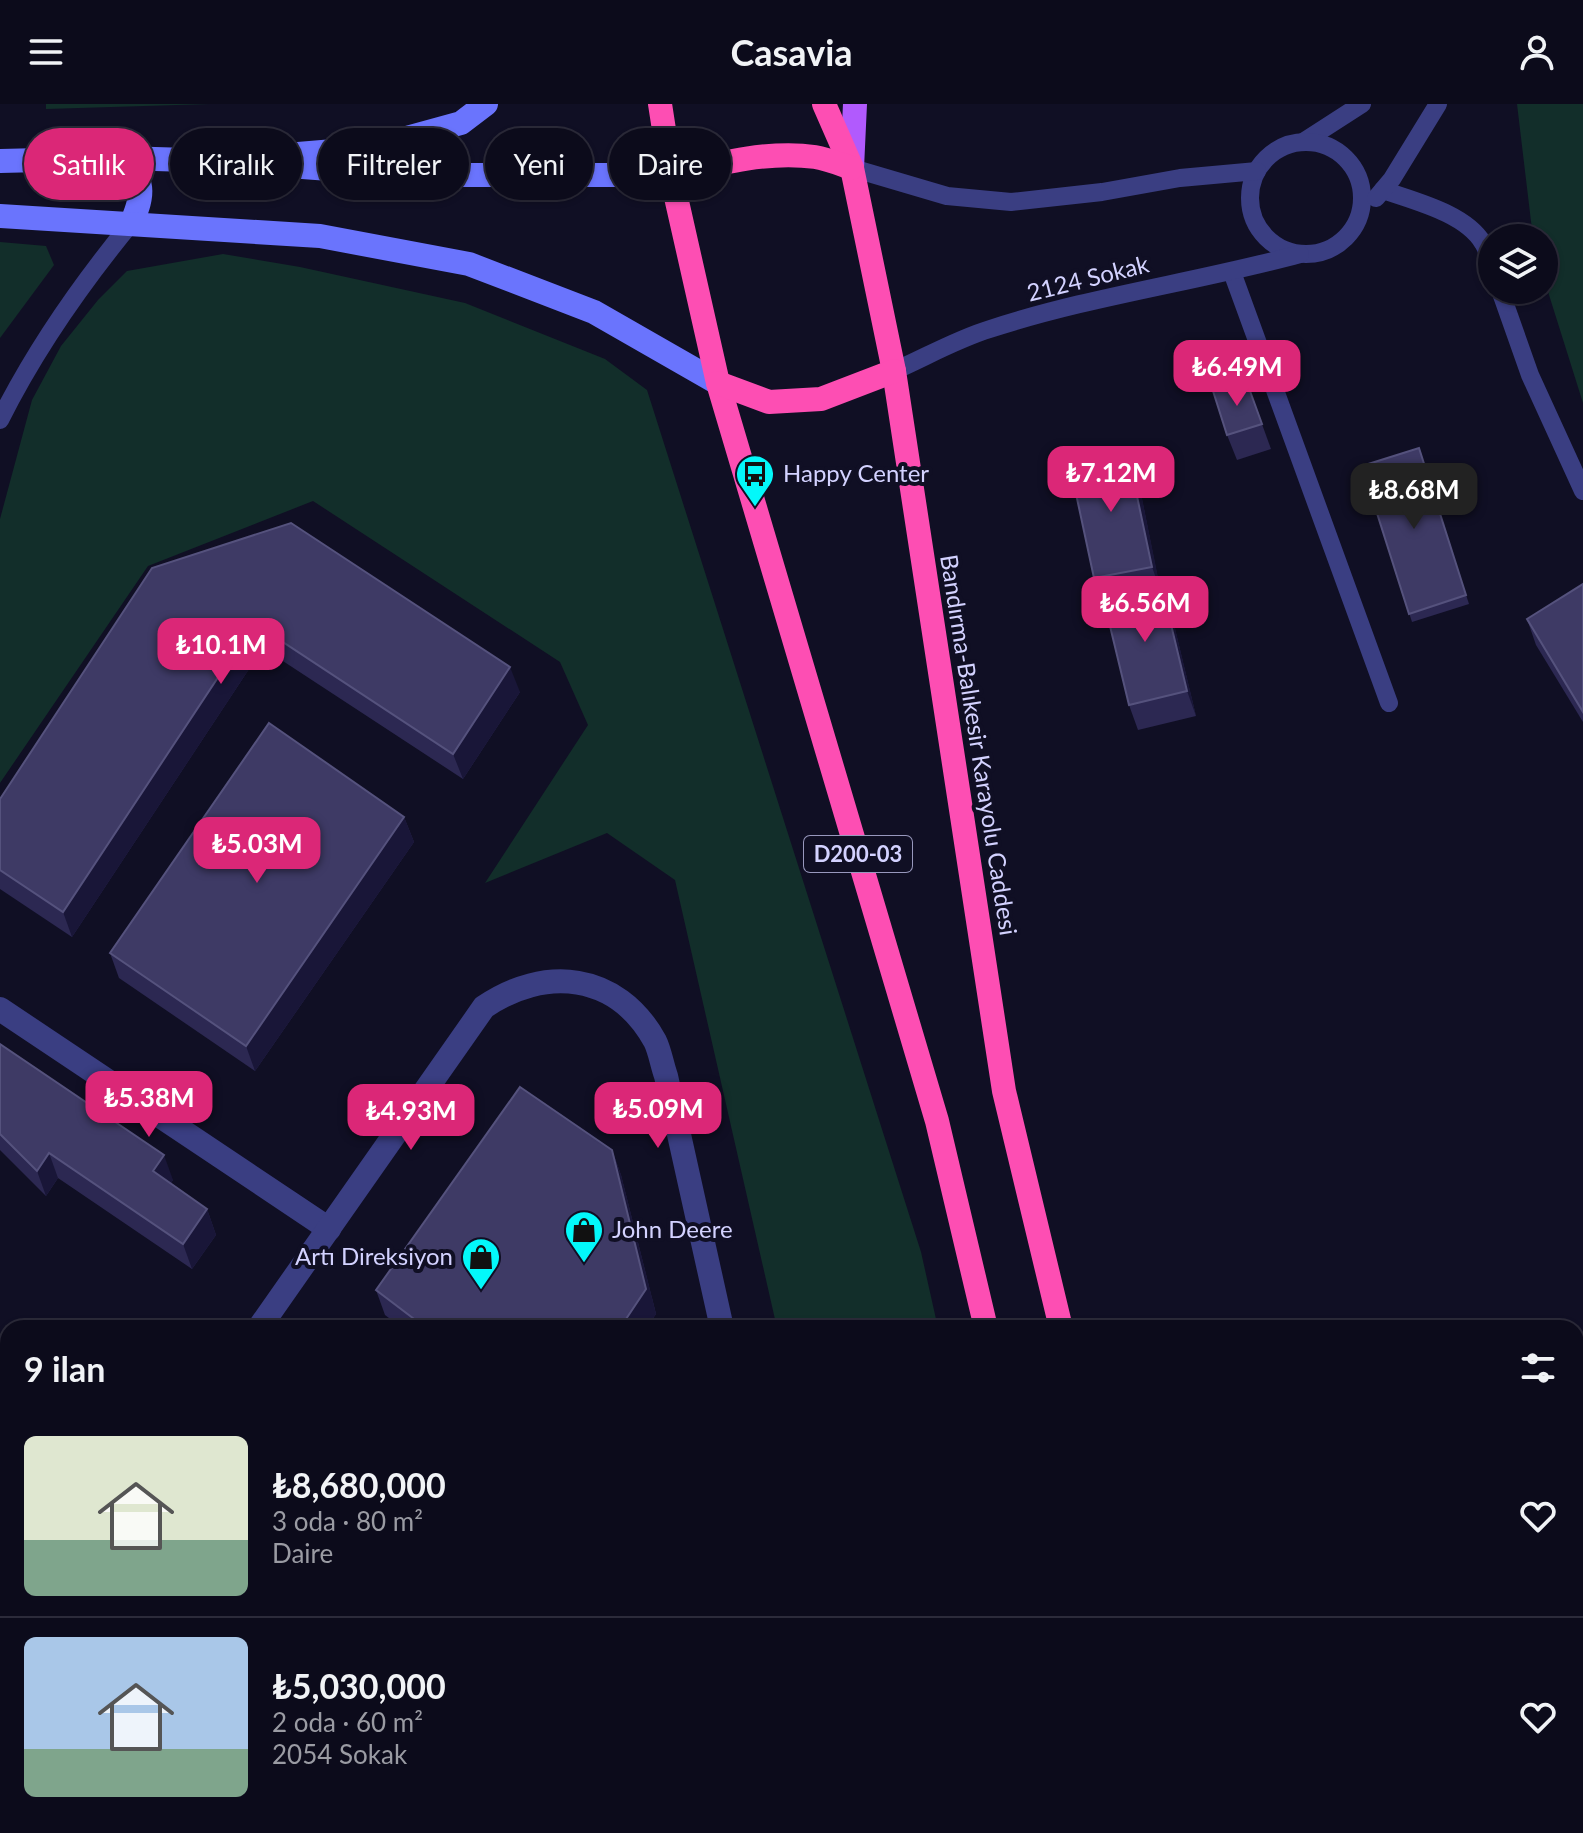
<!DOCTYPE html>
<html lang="tr">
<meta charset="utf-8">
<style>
body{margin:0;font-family:Lato,sans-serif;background:#1a1928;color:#f1f3f6;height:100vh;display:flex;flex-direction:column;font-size:30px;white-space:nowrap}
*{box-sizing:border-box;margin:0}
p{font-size:26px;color:#9a9ba3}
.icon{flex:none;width:44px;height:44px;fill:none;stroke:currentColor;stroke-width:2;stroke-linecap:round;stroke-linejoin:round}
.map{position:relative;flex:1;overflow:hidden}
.sheet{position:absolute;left:0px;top:1216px;width:1584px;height:514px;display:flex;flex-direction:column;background:#0c0b1b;border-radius:24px 24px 0 0;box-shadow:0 2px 6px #0004,0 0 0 2px #2c2b3a}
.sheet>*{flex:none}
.banner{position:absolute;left:24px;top:24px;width:800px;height:72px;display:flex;gap:16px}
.buttons{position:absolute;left:1478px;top:120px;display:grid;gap:16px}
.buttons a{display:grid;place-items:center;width:80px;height:80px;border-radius:50%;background:#0c0b1b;box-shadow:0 2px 6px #0004,0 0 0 2px #2c2b3a;font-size:40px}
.price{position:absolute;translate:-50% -68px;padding:0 18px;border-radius:16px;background:#db2777;color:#fff;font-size:26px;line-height:52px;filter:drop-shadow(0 2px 4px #0008)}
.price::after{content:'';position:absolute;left:50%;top:48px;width:24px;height:18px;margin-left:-12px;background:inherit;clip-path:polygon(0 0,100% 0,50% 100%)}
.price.selected{background:#222;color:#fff}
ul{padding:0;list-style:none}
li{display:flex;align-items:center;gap:24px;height:200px;padding:0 24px}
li+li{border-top:2px solid #2c2b3a}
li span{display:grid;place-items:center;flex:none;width:224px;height:160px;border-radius:12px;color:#555}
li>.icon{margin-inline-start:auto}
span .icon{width:96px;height:96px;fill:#fffc;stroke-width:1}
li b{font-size:34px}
h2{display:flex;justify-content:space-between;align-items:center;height:96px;padding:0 24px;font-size:34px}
.tag{padding:0 28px;border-radius:36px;background:#0c0b1b;box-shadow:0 2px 6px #0004,0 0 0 2px #2c2b3a;font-size:28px;line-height:72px}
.tag.selected{background:#db2777;color:#fff}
header{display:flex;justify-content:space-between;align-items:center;height:104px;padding:0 24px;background:#0c0b1b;font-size:36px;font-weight:700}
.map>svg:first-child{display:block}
</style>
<header><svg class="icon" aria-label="menu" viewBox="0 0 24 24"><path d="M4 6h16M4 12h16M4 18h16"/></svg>Casavia<svg class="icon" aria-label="person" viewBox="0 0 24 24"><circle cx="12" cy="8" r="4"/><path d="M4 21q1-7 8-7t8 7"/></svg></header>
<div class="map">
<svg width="1583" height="1729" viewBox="0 0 1583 1729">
<rect width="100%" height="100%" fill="#100f24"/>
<g fill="#122e2a">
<path d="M46,0H210L46,5Z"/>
<path d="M1517,0H1583V299L1544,175V134H1533Z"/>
<path d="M0,138L46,142L54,161L0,234Z"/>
<path d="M223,150L300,163L465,199L605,255L647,286L921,1148L938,1224H777L675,776L607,729L485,779L588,621L560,558L313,397L148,462L0,679V415L32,296L61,242L98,196L127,167Z"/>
<path d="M870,1722H1055L1057,1729H865Z"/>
</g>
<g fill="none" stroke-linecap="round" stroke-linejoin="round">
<g stroke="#3a3e82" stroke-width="18">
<path d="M1303,38L1362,0"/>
<circle cx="1306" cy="94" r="56"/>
<path d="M852,64L947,92L1011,98L1102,88L1180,74L1257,67"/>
<path d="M1383,86C1414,97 1465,109 1483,139C1488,146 1489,156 1492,163"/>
<path d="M1376,94L1392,75L1438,0"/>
<path d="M1232,168L1389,599"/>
<path d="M1500,186L1530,271L1583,387"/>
<path d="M894,267C926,253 957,235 990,225C1091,192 1197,178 1300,150"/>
<path d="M0,316C36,244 81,180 132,118"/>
<path d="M1576,1360L1583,1358"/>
</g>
<g stroke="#3a3e82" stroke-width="24">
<path d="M0,905L329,1125"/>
<path d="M259,1224L484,903C544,862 617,868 655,937C660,947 662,961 666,972L722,1224"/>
<path d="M0,1595L8,1583"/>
<path d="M805,1729L810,1722"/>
</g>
<g stroke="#6a74fd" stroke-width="24">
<path d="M298,50L370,44L461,19L486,0"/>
<path d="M122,54C145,77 144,89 132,118"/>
<path d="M0,57L122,54L221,57L411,71H671"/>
<path d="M0,112L320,132L469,160L594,208L718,279"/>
</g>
<path stroke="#b15afd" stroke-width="24" d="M852,64L855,0"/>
<g stroke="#fd4eb3" stroke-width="24">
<path d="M660,0L671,71L718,279L937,1017L986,1224"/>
<path d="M824,0L852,64L894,267L1004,987L1061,1224"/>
<path d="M671,71C716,60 768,46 815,53C827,55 840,60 852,64"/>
<path d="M718,279L769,298L821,295L894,267"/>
<path d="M1104,1722L1106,1729"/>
<path d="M1183,1722L1185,1729"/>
</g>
</g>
<g fill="#2c2852">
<path d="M1246,276L1271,345L1237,356L1227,331Z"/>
<path d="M1419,344L1469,500L1412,518L1362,362Z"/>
<path d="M1137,370L1159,480L1170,504L1196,612L1138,626L1129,601L1104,499H1103L1094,474Z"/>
<path d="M152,464L520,588L463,675L263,544L72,833L0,785V695Z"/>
<path d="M1583,480V618L1536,541L1527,515Z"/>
<path d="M404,713L414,738L255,967L119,874L110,849Z"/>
<path d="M0,940L173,1076L171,1079L207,1105L216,1131L192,1165L58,1074L46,1092L0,1046Z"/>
<path d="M612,1046L621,1071L656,1210L646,1224H402L385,1211L376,1186Z"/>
</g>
<g fill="#191638">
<path d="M1127,345L1137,370L1161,488L1152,463Z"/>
<path d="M1161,479L1170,504L1196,612L1187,587Z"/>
<path d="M254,519L263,544L72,833L63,808Z"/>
<path d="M510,563L520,588L463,675L453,650Z"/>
<path d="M404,713L414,738L255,967L246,942Z"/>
<path d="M612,1046L621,1071L656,1210L646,1224H620Z"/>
<path d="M49,1049L58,1074L46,1092L37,1067Z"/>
<path d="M164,1051L173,1076L162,1092L153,1067Z"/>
<path d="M207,1105L216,1131L192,1165L183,1140Z"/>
<path d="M8,1296V1335L0,1346V1308Z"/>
<path d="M653,1722H680L675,1729H648Z"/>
</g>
<g fill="#3e3a65" stroke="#55527d" stroke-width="2">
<path d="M1246,276L1262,320L1227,331L1213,287Z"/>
<path d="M1419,344L1466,491L1409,510L1362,362Z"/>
<path d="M1127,345L1152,463L1094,474L1069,357Z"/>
<path d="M291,419L510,563L453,650L254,519L63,808L0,766V695L152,464Z"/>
<path d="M1161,479L1187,587L1129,601L1103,493Z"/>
<path d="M1583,480V608L1527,515Z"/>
<path d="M269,619L404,713L246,942L110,849Z"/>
<path d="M0,940L164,1051L153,1067L207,1105L183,1140L49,1049L37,1067L0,1030Z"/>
<path d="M520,983L612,1046L646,1185L620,1224H426L376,1186Z"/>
<path d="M0,1271L8,1276V1296L0,1308Z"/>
<path d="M1583,1385V1729H1571L1569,1722H1576V1387Z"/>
<path d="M8,1707V1722H214L224,1729H0V1718Z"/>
<path d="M395,1722H653L648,1729H390Z"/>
</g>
<defs>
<symbol id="bus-pin" viewBox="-11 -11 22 30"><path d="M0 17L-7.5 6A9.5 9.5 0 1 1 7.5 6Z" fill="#03f8fa" stroke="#100f24"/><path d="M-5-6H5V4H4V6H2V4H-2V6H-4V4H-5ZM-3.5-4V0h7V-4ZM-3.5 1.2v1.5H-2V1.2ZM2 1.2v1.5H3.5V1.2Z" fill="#111"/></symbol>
<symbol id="shop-pin" viewBox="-11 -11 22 30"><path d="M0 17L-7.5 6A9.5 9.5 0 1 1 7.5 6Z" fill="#03f8fa" stroke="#100f24"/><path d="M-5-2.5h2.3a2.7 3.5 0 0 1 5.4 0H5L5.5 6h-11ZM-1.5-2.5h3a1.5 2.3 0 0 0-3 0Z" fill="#111"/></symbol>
</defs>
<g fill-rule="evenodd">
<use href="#bus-pin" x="733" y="348" width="44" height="60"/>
<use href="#shop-pin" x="562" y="1104" width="44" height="60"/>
<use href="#shop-pin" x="459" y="1131" width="44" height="60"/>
</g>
<g text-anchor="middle" stroke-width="8" stroke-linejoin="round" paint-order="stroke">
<rect fill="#100f24" stroke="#9898bd" stroke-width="2" x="804" y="732" width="108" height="36" rx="6"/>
<g font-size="22" font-weight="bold" fill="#d3d2ff">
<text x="858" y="758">D200-03</text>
</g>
<g font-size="24" fill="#d3d2ff" stroke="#100f24">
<text transform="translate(1088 175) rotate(-14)" y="8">2124 Sokak</text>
<text transform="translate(978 641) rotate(81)" y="8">Bandırma-Balıkesir Karayolu Caddesi</text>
</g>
<g font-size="24" fill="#d3d2ff" stroke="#100f24" text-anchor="start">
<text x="783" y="378">Happy Center</text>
<text x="612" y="1134">John Deere</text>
<text x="453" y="1161" text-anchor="end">Artı Direksiyon</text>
</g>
</g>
</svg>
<div class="buttons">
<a><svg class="icon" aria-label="layers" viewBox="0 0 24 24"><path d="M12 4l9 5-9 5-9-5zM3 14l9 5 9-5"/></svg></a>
</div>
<b class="price" style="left:1237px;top:304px">₺6.49M</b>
<b class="price" style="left:1111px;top:410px">₺7.12M</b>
<b class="price selected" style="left:1414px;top:427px">₺8.68M</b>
<b class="price" style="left:1145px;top:540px">₺6.56M</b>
<b class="price" style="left:221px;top:582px">₺10.1M</b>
<b class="price" style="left:257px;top:781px">₺5.03M</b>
<b class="price" style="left:149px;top:1035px">₺5.38M</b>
<b class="price" style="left:658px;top:1046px">₺5.09M</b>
<b class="price" style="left:411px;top:1048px">₺4.93M</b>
<div class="banner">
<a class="tag selected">Satılık</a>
<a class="tag">Kiralık</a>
<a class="tag">Filtreler</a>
<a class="tag">Yeni</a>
<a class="tag">Daire</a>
</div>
<section class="sheet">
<h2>9 ilan<svg class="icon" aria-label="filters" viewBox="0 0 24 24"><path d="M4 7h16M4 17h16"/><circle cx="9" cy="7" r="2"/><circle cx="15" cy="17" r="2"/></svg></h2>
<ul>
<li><span style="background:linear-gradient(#dfe7d0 65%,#7fa58c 0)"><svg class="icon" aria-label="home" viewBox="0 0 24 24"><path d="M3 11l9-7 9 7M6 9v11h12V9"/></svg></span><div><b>₺8,680,000</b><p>3 oda · 80 m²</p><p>Daire</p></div><svg class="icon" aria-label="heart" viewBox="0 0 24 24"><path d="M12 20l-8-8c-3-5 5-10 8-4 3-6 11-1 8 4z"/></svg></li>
<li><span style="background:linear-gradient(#a9c7e8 70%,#7fa58c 0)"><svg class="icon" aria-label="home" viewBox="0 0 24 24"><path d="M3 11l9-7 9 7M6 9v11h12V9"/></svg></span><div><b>₺5,030,000</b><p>2 oda · 60 m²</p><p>2054 Sokak</p></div><svg class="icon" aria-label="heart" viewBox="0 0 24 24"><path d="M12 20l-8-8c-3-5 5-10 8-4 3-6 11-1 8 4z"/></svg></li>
</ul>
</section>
</div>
